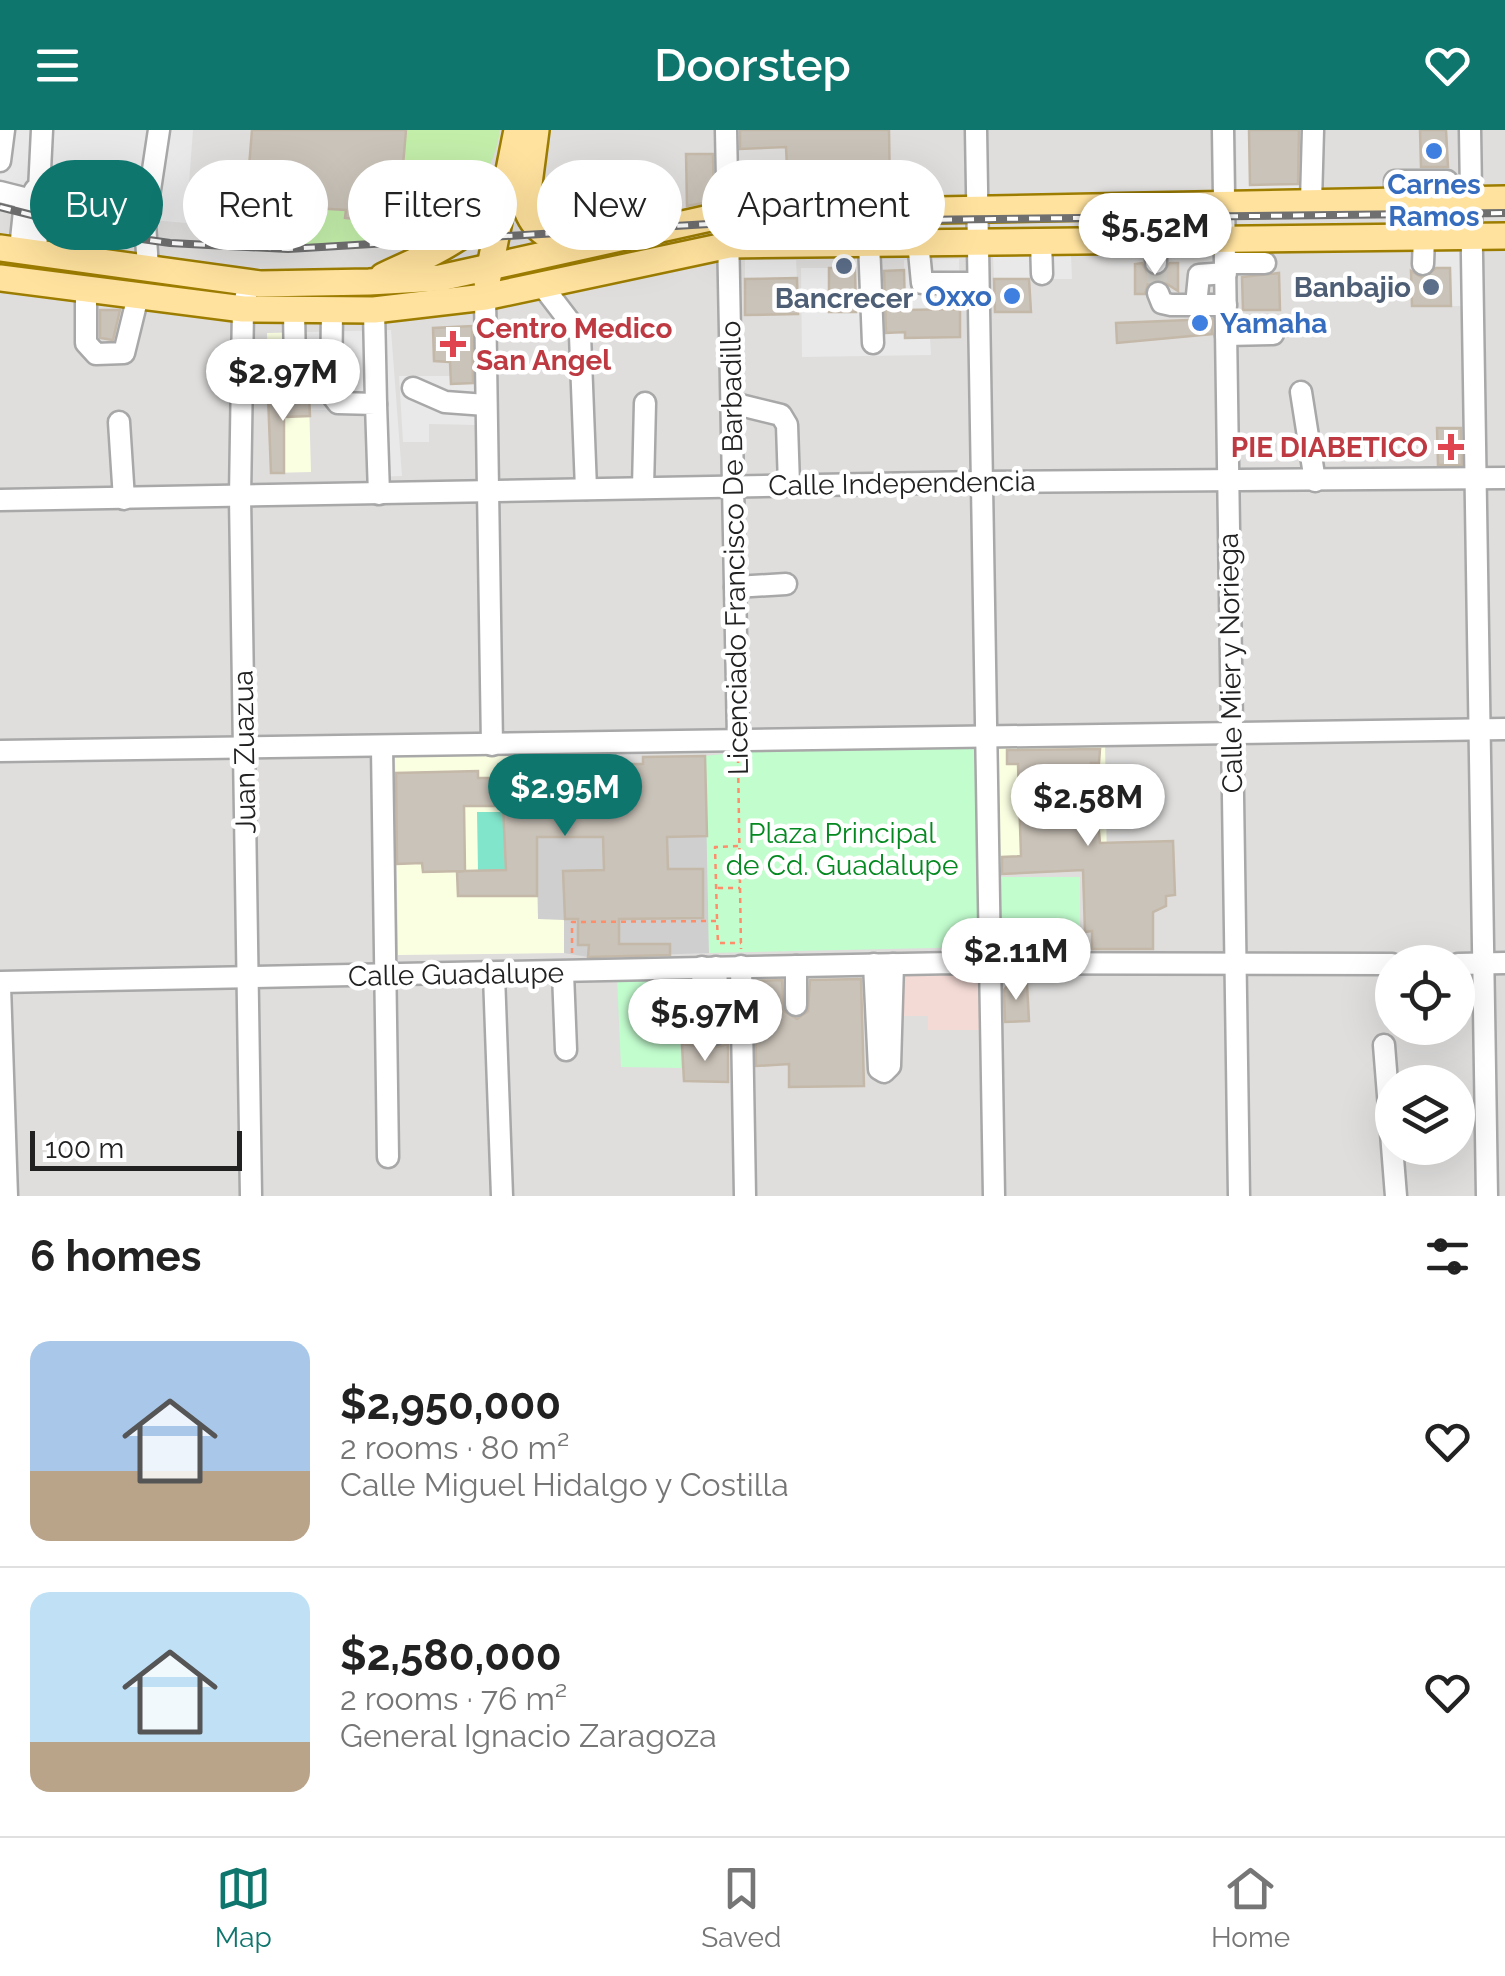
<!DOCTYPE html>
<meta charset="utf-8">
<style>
body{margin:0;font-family:Raleway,sans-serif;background:#f2f2f2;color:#222;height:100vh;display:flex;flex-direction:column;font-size:38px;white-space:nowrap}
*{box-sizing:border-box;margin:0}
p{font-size:32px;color:#767676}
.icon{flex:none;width:55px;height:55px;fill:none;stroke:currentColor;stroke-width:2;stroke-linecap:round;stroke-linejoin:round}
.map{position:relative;height:1066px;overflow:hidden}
.drawer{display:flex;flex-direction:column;background:#fff;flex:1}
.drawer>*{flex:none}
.banner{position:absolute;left:30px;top:30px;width:1000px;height:90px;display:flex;gap:20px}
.buttons{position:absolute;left:1375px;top:815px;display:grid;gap:20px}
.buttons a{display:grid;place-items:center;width:100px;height:100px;border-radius:50%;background:#fff;box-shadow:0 10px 40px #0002;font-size:50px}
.scale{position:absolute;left:30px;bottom:25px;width:212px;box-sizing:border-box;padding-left:10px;border:5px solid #212121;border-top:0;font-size:28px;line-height:35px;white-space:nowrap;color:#212121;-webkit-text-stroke:8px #fff;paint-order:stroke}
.price{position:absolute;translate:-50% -85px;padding:0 22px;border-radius:35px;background:#fff;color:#222;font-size:32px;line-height:65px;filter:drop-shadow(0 2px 5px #0008)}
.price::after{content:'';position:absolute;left:50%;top:60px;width:30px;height:22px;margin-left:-15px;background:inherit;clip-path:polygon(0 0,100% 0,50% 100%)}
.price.active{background:#0f766e;color:#fff}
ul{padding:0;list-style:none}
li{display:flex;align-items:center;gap:30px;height:250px;padding:0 30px}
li+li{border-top:2px solid #e0e0e0}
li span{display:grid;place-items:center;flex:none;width:280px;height:200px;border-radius:20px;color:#555}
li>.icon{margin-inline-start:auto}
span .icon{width:120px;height:120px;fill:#fffc;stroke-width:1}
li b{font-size:42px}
h2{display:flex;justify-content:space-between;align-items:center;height:120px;padding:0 30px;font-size:42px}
.chip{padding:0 35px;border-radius:45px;background:#fff;box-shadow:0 10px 40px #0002;font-size:35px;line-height:90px}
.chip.active{background:#0f766e;color:#fff}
header{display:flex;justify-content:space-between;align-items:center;height:130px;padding:0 30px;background:#0f766e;color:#fff;font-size:45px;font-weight:600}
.dock{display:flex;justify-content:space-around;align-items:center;height:140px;border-top:2px solid #e0e0e0;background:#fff;font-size:28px;color:#767676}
.dock a{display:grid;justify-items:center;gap:5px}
.dock .active{color:#0f766e}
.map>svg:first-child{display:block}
</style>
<header><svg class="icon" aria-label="menu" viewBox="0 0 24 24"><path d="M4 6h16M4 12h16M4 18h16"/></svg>Doorstep<svg class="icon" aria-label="heart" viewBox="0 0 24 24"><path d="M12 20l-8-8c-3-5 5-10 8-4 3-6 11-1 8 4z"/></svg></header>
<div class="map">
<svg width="1505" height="1066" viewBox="0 0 1505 1066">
<rect width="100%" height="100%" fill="#f2efe6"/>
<path fill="#dfdedd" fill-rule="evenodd" d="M0,0H1505V1066H0ZM1392,832H1458V898H1392ZM1392,952H1458V1018H1392Z"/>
<path fill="#f3dad5" d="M900,843H978L980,900H928V886H902Z"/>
<g fill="#fbffe2">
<path d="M307,202L311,342L271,343L267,203Z"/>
<path d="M1105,610L1107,739L996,744L995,612Z"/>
<path d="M535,625L538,789H565L564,823L398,825L395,627Z"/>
</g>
<path fill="#cfcfcf" d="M707,706L709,823L588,827L564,823V790L538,789L537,707Z"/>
<path fill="#c3eeaa" d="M406,0H500C496,34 468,86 436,101C394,120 258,117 205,119L207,92L213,91L216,62L246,65L245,76L346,80L345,89L398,94Z"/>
<g fill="#c2fdce">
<path d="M977,615L979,817L709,823L705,626L760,620Z"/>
<path d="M994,747H1080V823L995,825Z"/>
<path d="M679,844L681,938L621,937L617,846Z"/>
</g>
<path fill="#80e5cb" d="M477,682H503L506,740L478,741Z"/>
<g fill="#e9e9e9">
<path d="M0,0H193L186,93L95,85L0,60Z"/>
<path d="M1236,0H1249L1251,55L1311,54V64L1237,65Z"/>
<path d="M835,39V69H790L789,40Z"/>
<path d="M1411,122H1463L1464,176H1451L1450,138H1411Z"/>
<path d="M855,124H881L882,202L930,207L931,225L802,227L801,138H829V181L855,182Z"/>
<path d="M1071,126L1072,149H994L993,127Z"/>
<path d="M959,129L960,179L905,180L904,130Z"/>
<path d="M745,130H796L797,148L745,149Z"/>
<path d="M391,200L402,346L368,347L365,280H310L307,202Z"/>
<path d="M399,246H451L452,254L475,253L476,295L429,294V312H403Z"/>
<path d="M727,845L728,914H682V847Z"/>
</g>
<g fill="#cac3b9" stroke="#c4b8a8" stroke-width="2.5" fill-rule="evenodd">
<path d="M252,0H406L398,94L345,88L346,80L246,74Z"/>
<path d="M740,0H889L890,65L835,66V37L787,38L786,17L740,19Z"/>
<path d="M1249,0H1299L1298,54L1250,55Z"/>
<path d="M1420,0H1446L1448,37H1421Z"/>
<path d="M686,24H713L714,71L687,76Z"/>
<path d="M1142,133L1148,144L1157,147L1170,133H1178V161L1159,149L1148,154L1145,164H1135V134Z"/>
<path d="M829,138H855L856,182H829Z"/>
<path d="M1436,138H1450L1451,176H1412L1411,141L1423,148Z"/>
<path d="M904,140L905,180L960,179V207L905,208V202L886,203L884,141Z"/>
<path d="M1279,143L1280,180H1243L1242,147Z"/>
<path d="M797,148L798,184L745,185V149Z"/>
<path d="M994,149H1029L1031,182H995Z"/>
<path d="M100,180H120L113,210L100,208Z"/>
<path d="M1212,189V204L1117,213L1116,193Z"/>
<path d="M472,196L473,253L451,254L450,232L434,231L433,198Z"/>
<path d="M309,265L310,286L284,287V343H271L268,266Z"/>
<path d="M1437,298H1461L1462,335H1438Z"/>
<path d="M1100,619L1099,633H1091L1092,692L1098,691L1100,713L1173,711L1175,765L1166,766V776L1153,782V819H1092V801L1085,802L1083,740L1002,744V727L1021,726L1018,634H1007V620Z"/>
<path d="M705,626L707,706L667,707L668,739H703V788L619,789V814H670V825L588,827L589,815H578V789H565L563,741L604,740L603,707H537V766H458L457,742L465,741L423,742L422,733L397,734L396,643L478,641V648H535V642H608L607,634H643V627ZM464,676H503L506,740L465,741Z"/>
<path d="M861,849L864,956L789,957V934L756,936L755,851L782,850L784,881L797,889L808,881L810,850Z"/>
<path d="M1009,854H1027L1029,891L1005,892L1004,860Z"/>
<path d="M682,914L713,918L728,914V952L684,951Z"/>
</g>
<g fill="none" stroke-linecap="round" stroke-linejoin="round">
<path stroke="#c8c6bf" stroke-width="20" stroke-dasharray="20 10" stroke-linecap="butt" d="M1156,133L1158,163"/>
<defs>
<g id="minor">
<path d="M726,0L738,608"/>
<path d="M976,0L994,1066"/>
<path d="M1223,0L1239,1066"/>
<path d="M1470,0L1487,1066"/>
<path d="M0,31L4,0"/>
<path d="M0,62L111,90L145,93L159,0"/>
<path d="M1395,71V51H1447L1448,70"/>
<path d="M1311,72L1313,0"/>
<path d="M145,93L148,138"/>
<path d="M1156,109V133"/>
<path d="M1041,110L1042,144"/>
<path d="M918,111L922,153H978"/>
<path d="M869,112L873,213"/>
<path d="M20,119L24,81L35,60"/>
<path d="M36,122L42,0"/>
<path d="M1226,133H1265"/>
<path d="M1423,134L1424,107"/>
<path d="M249,152L243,179L240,367L251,1066"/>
<path d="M541,154L580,205L586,359"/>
<path d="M86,159V213L96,224L124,223L138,166"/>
<path d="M1158,163L1162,173L1171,175H1226"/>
<path d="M485,167L492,615"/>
<path d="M1196,175L1199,145L1226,143"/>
<path d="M374,180L376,274"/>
<path d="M294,181L295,238H332"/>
<path d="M332,181L331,264L338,273L376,274L379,364"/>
<path d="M1226,205L1273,204"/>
<path d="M413,258L445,272L486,275"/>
<path d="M1301,262L1315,351"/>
<path d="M732,273L781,285L787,295L789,355"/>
<path d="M119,292L124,369"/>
<path d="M643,358L645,273"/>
<path d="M0,370L980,352L1505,348"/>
<path d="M735,457L786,454"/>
<path d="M382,617L388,1027"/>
<path d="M0,621L1505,599"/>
<path d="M874,834L879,939L884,942L890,936L893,834"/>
<path d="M1458,834L1505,833"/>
<path d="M741,836L745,1066"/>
<path d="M796,836V875"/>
<path d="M702,837L704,902L715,904L719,900L716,837"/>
<path d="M563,843L566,920"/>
<path d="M494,845L502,1066"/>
<path d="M0,852L954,833L1392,834"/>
<path d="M0,856L7,1066"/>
<path d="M1384,915L1396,1066"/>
</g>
<g id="major">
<path d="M536,0L526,77C533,102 553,110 577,116"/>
<path d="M0,118L260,154L369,152L440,148L728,84L1505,69"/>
<path d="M383,146C434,122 493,101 510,43"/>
<path d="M0,148L243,179L374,180L485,167L729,115L1505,106"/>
<path d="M487,152L517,0"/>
</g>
</defs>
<use href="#minor" stroke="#a8a8a8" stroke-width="25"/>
<use href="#major" stroke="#9d7d00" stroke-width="30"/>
<g stroke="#ff8d6a" stroke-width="2.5" stroke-dasharray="5 5" stroke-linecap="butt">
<path d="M738,628L741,819"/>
<path d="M718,758H740"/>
<path d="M717,789L715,717L739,716"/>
<path d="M572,823V792L717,791L718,813H741"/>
</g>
<use href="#minor" stroke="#fff" stroke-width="20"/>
<use href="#major" stroke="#ffe29e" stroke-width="25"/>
<defs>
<path id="rail" d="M0,77L107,104L170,113L288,119L742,92L1505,83"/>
</defs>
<use href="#rail" stroke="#6f6f6f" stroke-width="8"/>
<use href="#rail" stroke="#fff" stroke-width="4" stroke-dasharray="11" stroke-linecap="butt"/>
</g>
<g fill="#3f7fe0" stroke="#fff" stroke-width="4">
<circle cx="1434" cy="21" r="10"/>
<circle cx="1012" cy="166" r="10"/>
<circle cx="1200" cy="193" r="10"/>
</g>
<g fill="#5c6f8a" stroke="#fff" stroke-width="4">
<circle cx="844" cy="136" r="10"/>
<circle cx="1431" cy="157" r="10"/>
</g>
<g fill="#e0444e" stroke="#fff" stroke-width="4">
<path d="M448 199h10v10h10v10h-10v10h-10v-10h-10v-10h10z"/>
<path d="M1446 302h10v10h10v10h-10v10h-10v-10h-10v-10h10z"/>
</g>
<g text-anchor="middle" stroke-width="9" stroke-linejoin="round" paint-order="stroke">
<g font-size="28" font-weight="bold" fill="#366cbe" stroke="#fff">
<text x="1434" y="64">Carnes<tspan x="1434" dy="32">Ramos</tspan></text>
<text x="992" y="176" text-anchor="end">Oxxo</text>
<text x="1220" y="203" text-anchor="start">Yamaha</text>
</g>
<g font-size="28" font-weight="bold" fill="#4e5e75" stroke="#fff" text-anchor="end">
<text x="1411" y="167">Banbajio</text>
<text x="844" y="178" text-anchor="middle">Bancrecer</text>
</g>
<g font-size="28" font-weight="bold" fill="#be3a42" stroke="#fff" text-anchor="start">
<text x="476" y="208">Centro Medico<tspan x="476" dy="32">San Angel</tspan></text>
<text x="1428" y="327" text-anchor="end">PIE DIABETICO</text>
</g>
<g font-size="28" fill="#212121" stroke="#fff">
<text transform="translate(902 353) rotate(-1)" y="10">Calle Independencia</text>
<text transform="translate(734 418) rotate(-91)" y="10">Licenciado Francisco De Barbadillo</text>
<text transform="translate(1230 533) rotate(-91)" y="10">Calle Mier y Noriega</text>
<text transform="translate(244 622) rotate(-91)" y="10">Juan Zuazua</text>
<text transform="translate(456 844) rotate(-1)" y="10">Calle Guadalupe</text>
</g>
<g font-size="28" fill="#048920" stroke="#fff">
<text x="842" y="713">Plaza Principal<tspan x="842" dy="32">de Cd. Guadalupe</tspan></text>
</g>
</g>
</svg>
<div class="buttons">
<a><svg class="icon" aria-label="locate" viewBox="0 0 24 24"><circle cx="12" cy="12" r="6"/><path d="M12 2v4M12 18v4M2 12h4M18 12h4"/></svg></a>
<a><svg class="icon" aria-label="layers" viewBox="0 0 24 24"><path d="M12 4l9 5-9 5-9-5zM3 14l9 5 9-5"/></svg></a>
</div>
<div class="scale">100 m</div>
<b class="price" style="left:1155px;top:148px">$5.52M</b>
<b class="price" style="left:283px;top:294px">$2.97M</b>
<b class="price active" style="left:565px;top:709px">$2.95M</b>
<b class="price" style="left:1088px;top:719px">$2.58M</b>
<b class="price" style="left:1016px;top:873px">$2.11M</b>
<b class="price" style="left:705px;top:934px">$5.97M</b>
<div class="banner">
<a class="chip active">Buy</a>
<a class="chip">Rent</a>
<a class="chip">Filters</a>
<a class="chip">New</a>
<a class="chip">Apartment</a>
</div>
</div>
<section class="drawer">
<h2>6 homes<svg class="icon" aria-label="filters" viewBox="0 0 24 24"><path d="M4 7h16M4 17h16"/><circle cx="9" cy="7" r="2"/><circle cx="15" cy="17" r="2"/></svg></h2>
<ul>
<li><span style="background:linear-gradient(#a9c7e8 65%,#b9a48a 0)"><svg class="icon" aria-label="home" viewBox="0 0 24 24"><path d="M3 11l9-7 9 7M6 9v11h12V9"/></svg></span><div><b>$2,950,000</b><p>2 rooms · 80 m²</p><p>Calle Miguel Hidalgo y Costilla</p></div><svg class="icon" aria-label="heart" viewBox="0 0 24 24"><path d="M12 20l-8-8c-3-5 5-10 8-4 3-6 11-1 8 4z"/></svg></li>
<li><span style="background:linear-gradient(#bfe0f5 75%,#b9a48a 0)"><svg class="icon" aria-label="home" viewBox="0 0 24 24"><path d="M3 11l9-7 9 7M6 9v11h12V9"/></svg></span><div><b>$2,580,000</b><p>2 rooms · 76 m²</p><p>General Ignacio Zaragoza</p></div><svg class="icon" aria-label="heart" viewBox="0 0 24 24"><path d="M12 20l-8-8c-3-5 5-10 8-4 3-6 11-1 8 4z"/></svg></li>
</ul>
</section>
<nav class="dock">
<a class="active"><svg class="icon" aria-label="map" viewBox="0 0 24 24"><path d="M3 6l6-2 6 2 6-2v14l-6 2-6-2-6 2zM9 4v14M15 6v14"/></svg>Map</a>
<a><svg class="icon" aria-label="saved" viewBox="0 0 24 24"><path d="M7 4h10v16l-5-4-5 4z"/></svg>Saved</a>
<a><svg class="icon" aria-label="home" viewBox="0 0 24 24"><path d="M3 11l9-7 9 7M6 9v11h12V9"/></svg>Home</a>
</nav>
